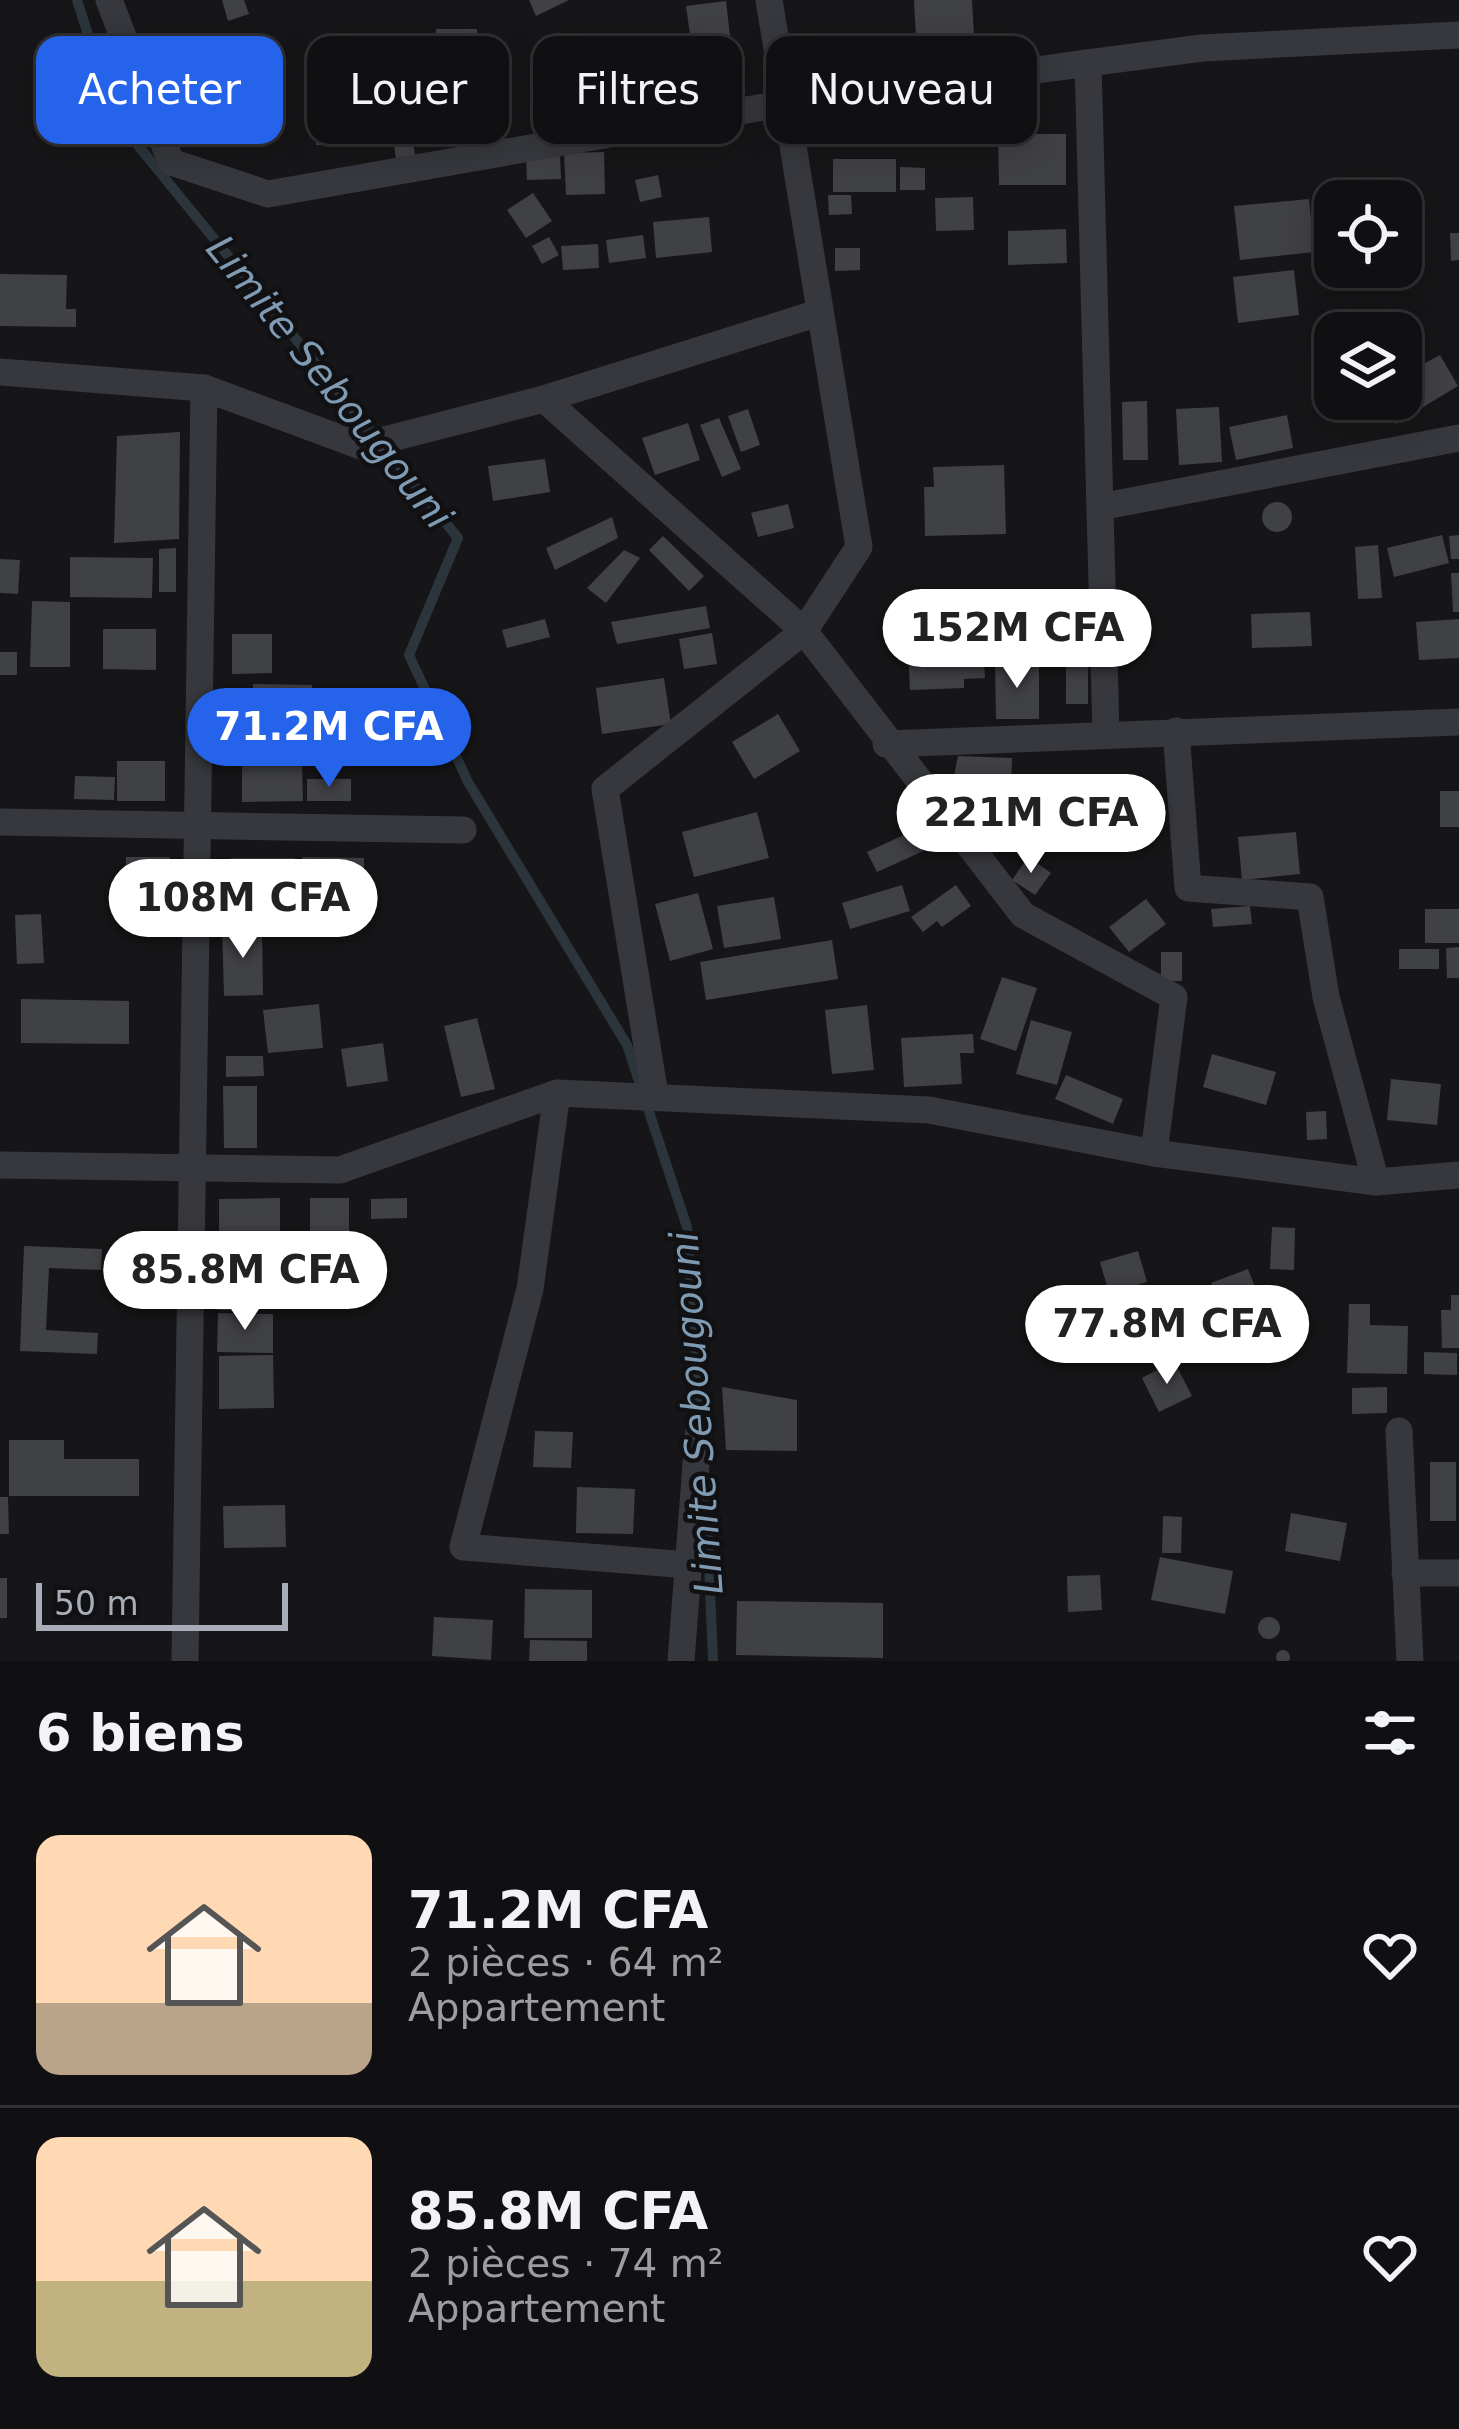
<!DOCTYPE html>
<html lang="fr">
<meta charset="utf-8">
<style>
body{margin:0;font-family:"DejaVu Sans",sans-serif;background:#1e1e20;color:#f1f3f6;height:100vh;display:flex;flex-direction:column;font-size:45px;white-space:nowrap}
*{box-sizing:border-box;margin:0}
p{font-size:39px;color:#9c9d9f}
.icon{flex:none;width:66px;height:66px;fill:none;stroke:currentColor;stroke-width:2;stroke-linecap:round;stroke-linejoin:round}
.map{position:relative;height:1661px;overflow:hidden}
.drawer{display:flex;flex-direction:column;background:#101012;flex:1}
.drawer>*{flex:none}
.banner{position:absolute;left:36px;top:36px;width:1389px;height:108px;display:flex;gap:24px}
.buttons{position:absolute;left:1314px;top:180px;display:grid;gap:24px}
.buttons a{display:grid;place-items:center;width:108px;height:108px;border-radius:24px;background:#101012;box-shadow:0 6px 30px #0003,0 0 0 3px #303032;font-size:60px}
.scale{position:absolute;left:36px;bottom:30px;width:252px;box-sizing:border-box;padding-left:12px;border:6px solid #a8adb8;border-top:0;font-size:33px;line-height:42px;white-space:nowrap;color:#a8adb8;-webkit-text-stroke:9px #111113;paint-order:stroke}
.price{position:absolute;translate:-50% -102px;padding:0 27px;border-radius:42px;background:#fff;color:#222;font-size:39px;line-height:78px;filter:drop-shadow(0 3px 6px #0008)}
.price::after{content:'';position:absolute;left:50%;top:72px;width:36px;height:27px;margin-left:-18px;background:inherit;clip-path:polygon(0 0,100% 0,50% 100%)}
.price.on{background:#2563eb;color:#fff}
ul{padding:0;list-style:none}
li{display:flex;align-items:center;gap:36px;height:300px;padding:0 36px}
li+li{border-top:3px solid #303032}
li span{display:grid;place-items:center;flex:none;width:336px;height:240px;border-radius:24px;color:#555}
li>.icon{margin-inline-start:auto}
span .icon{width:144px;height:144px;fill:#fffc;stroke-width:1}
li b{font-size:51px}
h2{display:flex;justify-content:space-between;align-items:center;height:144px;padding:0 36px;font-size:51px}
.pill{padding:0 42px;border-radius:24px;background:#101012;box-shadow:0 6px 30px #0003,0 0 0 3px #303032;font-size:42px;line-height:108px}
.pill.on{background:#2563eb;color:#fff}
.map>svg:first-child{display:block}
</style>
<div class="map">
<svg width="1459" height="1661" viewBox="0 0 1459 1661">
<rect width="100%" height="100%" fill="#161618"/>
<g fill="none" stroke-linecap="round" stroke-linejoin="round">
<g stroke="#2c353c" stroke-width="10">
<path d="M77,0L114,116L458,538L409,655L468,782L627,1045L687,1227L701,1424"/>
<path d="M706,1491L713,1661"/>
</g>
</g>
<g fill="#404145">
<path d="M222,0H244L249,14L228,21Z"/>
<path d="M529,0H569L536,16Z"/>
<path d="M914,0H972L975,52L917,55Z"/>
<path d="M726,1L731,44L692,49L686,6Z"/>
<rect x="436" y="29" width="41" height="25"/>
<path d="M670,34L680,68L626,83L617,48Z"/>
<path d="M364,50L399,57L394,78L359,70Z"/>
<path d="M461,57L462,78L443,79L442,58Z"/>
<path d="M480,58L481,78L465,79L464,59Z"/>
<path d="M430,63L435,107L413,110L408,65Z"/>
<path d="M970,88L971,126L915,128L914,90Z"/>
<path d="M584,90L590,126L548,133L542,97Z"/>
<path d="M410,112L415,156L396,159L390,115Z"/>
<path d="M317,114H357V145H316Z"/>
<path d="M998,134H1066V185H999Z"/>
<path d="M604,152L605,194L566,195L564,153Z"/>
<path d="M560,155L561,179L527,180L526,156Z"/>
<rect x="833" y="159" width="63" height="33"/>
<path d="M900,167L925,168V190H900Z"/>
<path d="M658,175L662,197L640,202L635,180Z"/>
<path d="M533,193L552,221L526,238L507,210Z"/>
<path d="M828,195H851L852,214L829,215Z"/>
<path d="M973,197L974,230L936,231L935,198Z"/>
<path d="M1309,199L1314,252L1240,260L1234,206Z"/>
<path d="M709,217L712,252L656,258L653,222Z"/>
<path d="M1066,229L1067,263L1008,265V231Z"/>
<path d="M1450,233H1459V260L1451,261Z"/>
<path d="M643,235L646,258L609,263L606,240Z"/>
<path d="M549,237L559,255L542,264L532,246Z"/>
<path d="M598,244L599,268L563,270L561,246Z"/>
<path d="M835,248H860V270L835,271Z"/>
<path d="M1294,270L1299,315L1238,323L1233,277Z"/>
<path d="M0,274L67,275L66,309H76V327L0,326Z"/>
<path d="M1440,355L1458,386L1395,424L1381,399H1401V376Z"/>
<path d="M1147,401L1148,460H1123L1122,402Z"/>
<path d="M1219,407L1222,462L1179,465L1176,409Z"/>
<path d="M748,409L760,445L741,452L728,416Z"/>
<path d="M1287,415L1293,448L1236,460L1229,427Z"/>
<path d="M719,418L741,469L722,477L700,425Z"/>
<path d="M688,423L700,460L655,475L642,438Z"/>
<path d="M180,432L179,539L114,543L117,436Z"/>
<path d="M545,459L550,492L493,501L488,466Z"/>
<path d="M1004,465L1006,534L925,536L924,487H934L933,467Z"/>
<circle cx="1277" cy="517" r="15"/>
<path d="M788,504L794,528L758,537L751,513Z"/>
<path d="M612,517L618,538L555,570L546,548Z"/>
<path d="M1442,535L1449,563L1394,577L1387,548Z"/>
<path d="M1459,535V559H1451L1449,536Z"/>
<path d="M663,536L704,576L689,591L649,550Z"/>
<path d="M1378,545L1382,598L1358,599L1355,547Z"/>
<path d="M176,548V592H159V549Z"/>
<path d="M624,550L640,558L606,603L587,588Z"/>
<path d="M70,557L153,558L152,598L70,597Z"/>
<path d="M0,559L20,560L18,594L0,593Z"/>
<path d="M1451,573H1459V612H1453Z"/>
<path d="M32,601L70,602V667H30Z"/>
<path d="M706,606L710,628L617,644L611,622Z"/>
<path d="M1310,612L1312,646L1252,648L1251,614Z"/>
<path d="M1068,613V634H1022V614Z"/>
<path d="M545,619L550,637L507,648L502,630Z"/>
<path d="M1459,619V658L1419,660L1416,622Z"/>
<path d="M103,629H156V670L103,669Z"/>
<path d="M982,629L985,678L964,679V688L910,690L907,633Z"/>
<path d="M712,633L717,664L684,669L679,639Z"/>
<path d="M232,634H272V673L232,674Z"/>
<rect x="0" y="652" width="17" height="23"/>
<rect x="1066" y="661" width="22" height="43"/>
<path d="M1039,662V719H996L995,663Z"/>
<path d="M664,678L671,724L602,734L596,688Z"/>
<path d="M253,684L312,685V709L253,708Z"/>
<path d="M778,714L800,751L754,779L732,742Z"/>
<path d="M958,756L1012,758L1011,797L958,795V785H952Z"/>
<rect x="117" y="761" width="48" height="40"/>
<path d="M302,762L303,801L242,802V763Z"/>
<path d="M75,776L115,777L114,800L74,799Z"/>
<rect x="307" y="779" width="44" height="22"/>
<rect x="1440" y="791" width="19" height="36"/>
<path d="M757,812L769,858L694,877L682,832Z"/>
<path d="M921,827L930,848L877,872L867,852Z"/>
<path d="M1296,832L1300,874L1242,880L1238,837Z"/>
<path d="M126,857H170V894L126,895Z"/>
<path d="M302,857L364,858V895H302Z"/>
<path d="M1028,857L1051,873L1035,895L1012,880Z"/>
<rect x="231" y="858" width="64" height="36"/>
<path d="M902,885L910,911L850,929L842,903Z"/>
<path d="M956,885L971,906L942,927L937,921L923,932L911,917Z"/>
<path d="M698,893L713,949L670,961L655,904Z"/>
<path d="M774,897L781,939L724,948L717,906Z"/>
<path d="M1146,899L1166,924L1129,952L1109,927Z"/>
<path d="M1250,906L1252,924L1213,927L1211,909Z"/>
<rect x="1425" y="909" width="34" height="34"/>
<path d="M41,914L44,963L17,964L15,915Z"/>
<path d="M222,926H262L263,995L224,996Z"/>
<path d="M832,940L838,979L706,1000L700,962Z"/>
<path d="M1459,947V978H1447L1446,948Z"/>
<rect x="1399" y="949" width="40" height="20"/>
<rect x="1161" y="952" width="21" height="29"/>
<path d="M1002,977L1037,988L1016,1051L980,1039Z"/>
<path d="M21,999L129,1001V1044L21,1043Z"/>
<path d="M319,1004L323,1048L268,1053L263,1010Z"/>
<path d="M867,1005L874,1070L832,1074L825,1010Z"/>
<path d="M477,1018L495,1089L461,1097L444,1026Z"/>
<path d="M1031,1020L1072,1032L1057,1085L1016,1074Z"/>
<path d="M973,1034L974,1053H960L962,1084L904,1087L901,1038Z"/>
<path d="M383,1043L388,1081L347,1087L341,1049Z"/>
<path d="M1212,1054L1276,1072L1266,1105L1203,1087Z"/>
<path d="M226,1056H263L264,1076L226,1077Z"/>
<path d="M1066,1075L1123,1099L1113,1124L1055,1099Z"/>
<path d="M1391,1079L1441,1084L1437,1125L1387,1120Z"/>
<path d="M223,1086H257V1148H224Z"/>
<path d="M1326,1111L1327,1139L1307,1140L1306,1112Z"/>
<path d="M280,1198V1238H219V1199Z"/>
<path d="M310,1198H349V1235L310,1236Z"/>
<path d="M407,1198V1218L371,1219V1199Z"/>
<path d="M1272,1227L1295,1228L1294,1270L1270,1269Z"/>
<path d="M24,1246L102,1249L101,1270L49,1268L46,1330L98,1333L97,1354L20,1351Z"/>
<path d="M1138,1251L1147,1282L1109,1293L1100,1262Z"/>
<path d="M218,1253L253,1254L252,1311L217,1310Z"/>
<path d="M1248,1269L1257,1292L1220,1306L1211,1283Z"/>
<path d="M1146,1292L1153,1323L1117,1332L1109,1300Z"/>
<path d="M1451,1295H1459V1348H1442L1441,1310H1451Z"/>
<path d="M1349,1304H1370V1325L1408,1326L1407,1374L1347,1373Z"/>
<path d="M218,1313L273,1314V1353L217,1352Z"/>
<path d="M1424,1352L1457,1353V1375L1424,1374Z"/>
<path d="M273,1355L274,1408L219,1409V1356Z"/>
<path d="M1174,1361L1192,1396L1159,1412L1142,1378Z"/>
<path d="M722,1387L797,1400V1451L726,1450Z"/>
<path d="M1387,1387V1413L1352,1414V1388Z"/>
<path d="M535,1431L573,1432L571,1468L533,1467Z"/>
<path d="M9,1440H64V1459H139V1496H9Z"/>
<rect x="1430" y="1462" width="26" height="59"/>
<path d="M577,1487L635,1489L633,1534L576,1533Z"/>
<path d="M0,1497H8L9,1534H0Z"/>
<path d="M285,1505L286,1547L224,1548L223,1506Z"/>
<path d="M1291,1513L1347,1523L1340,1561L1285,1551Z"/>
<path d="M1163,1516L1182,1517L1181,1553H1162Z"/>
<path d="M1160,1557L1233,1571L1225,1614L1151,1600Z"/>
<path d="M1100,1575L1102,1610L1068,1612L1067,1576Z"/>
<rect x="0" y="1578" width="7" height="40"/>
<path d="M525,1589L592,1590V1638H524Z"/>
<path d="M737,1601L883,1603V1658L736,1655Z"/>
<circle cx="1269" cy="1628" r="11"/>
<path d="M434,1617L493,1620L491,1660L432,1656Z"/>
<path d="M530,1640L587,1641V1661H529Z"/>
<circle cx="1283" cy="1657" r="7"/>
</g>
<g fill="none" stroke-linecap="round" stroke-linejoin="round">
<g stroke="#37383d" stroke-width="27">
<path d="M109,0L171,162L268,194L758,108L1088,63L1202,48L1459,35"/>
<path d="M1088,63L1106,733"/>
<path d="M0,372L204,388L361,446L544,399L818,313"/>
<path d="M544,399L804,631L1023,915L1174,997L1154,1153"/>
<path d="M1100,507L1459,438"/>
<path d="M1176,731L1188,888L1310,897L1326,997L1376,1182"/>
<path d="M886,744L1459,722"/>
<path d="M0,822L463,830"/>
<path d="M557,1093L530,1289L463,1547L689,1565"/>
<path d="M655,1095L605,789L804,631L859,547L769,0"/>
<path d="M0,1165L340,1170L557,1093L929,1110L1154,1153L1376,1182L1459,1175"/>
<path d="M1399,1431L1410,1661"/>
<path d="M1405,1573H1459"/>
<path d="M185,1661L204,388"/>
<path d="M681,1661L699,1425"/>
</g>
</g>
<g text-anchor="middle" stroke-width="9" stroke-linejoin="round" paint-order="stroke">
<g font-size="39" font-style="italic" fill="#7f9bb3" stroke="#111113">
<text transform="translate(330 382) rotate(51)" y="14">Limite Sebougouni</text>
<text transform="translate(696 1413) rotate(-94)" y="14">Limite Sebougouni</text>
</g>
</g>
</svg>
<div class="buttons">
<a><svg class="icon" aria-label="locate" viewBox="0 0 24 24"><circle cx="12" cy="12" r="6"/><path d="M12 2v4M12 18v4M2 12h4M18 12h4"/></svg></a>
<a><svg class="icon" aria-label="layers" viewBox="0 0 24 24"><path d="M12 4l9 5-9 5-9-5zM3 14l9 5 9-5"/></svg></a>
</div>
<div class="scale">50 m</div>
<b class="price" style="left:1017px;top:691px">152M CFA</b>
<b class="price on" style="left:329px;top:790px">71.2M CFA</b>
<b class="price" style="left:1031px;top:876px">221M CFA</b>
<b class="price" style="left:243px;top:961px">108M CFA</b>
<b class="price" style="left:245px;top:1333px">85.8M CFA</b>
<b class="price" style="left:1167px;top:1387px">77.8M CFA</b>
<div class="banner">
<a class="pill on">Acheter</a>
<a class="pill">Louer</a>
<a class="pill">Filtres</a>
<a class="pill">Nouveau</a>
</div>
</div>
<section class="drawer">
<h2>6 biens<svg class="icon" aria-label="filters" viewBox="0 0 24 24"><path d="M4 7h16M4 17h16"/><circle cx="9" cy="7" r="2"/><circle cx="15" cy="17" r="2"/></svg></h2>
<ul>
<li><span style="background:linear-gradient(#ffd9b3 70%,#b9a48a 0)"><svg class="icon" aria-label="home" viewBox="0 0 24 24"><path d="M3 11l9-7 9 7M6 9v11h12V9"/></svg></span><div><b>71.2M CFA</b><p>2 pièces · 64 m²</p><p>Appartement</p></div><svg class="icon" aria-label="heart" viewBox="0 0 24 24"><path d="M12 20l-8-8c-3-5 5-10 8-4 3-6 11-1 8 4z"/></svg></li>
<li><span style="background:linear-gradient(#ffd9b3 60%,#c2b280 0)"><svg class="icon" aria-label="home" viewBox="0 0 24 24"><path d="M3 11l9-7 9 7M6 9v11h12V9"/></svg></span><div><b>85.8M CFA</b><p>2 pièces · 74 m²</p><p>Appartement</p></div><svg class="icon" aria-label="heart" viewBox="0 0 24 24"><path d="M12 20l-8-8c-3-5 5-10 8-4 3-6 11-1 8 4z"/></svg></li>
</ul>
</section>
